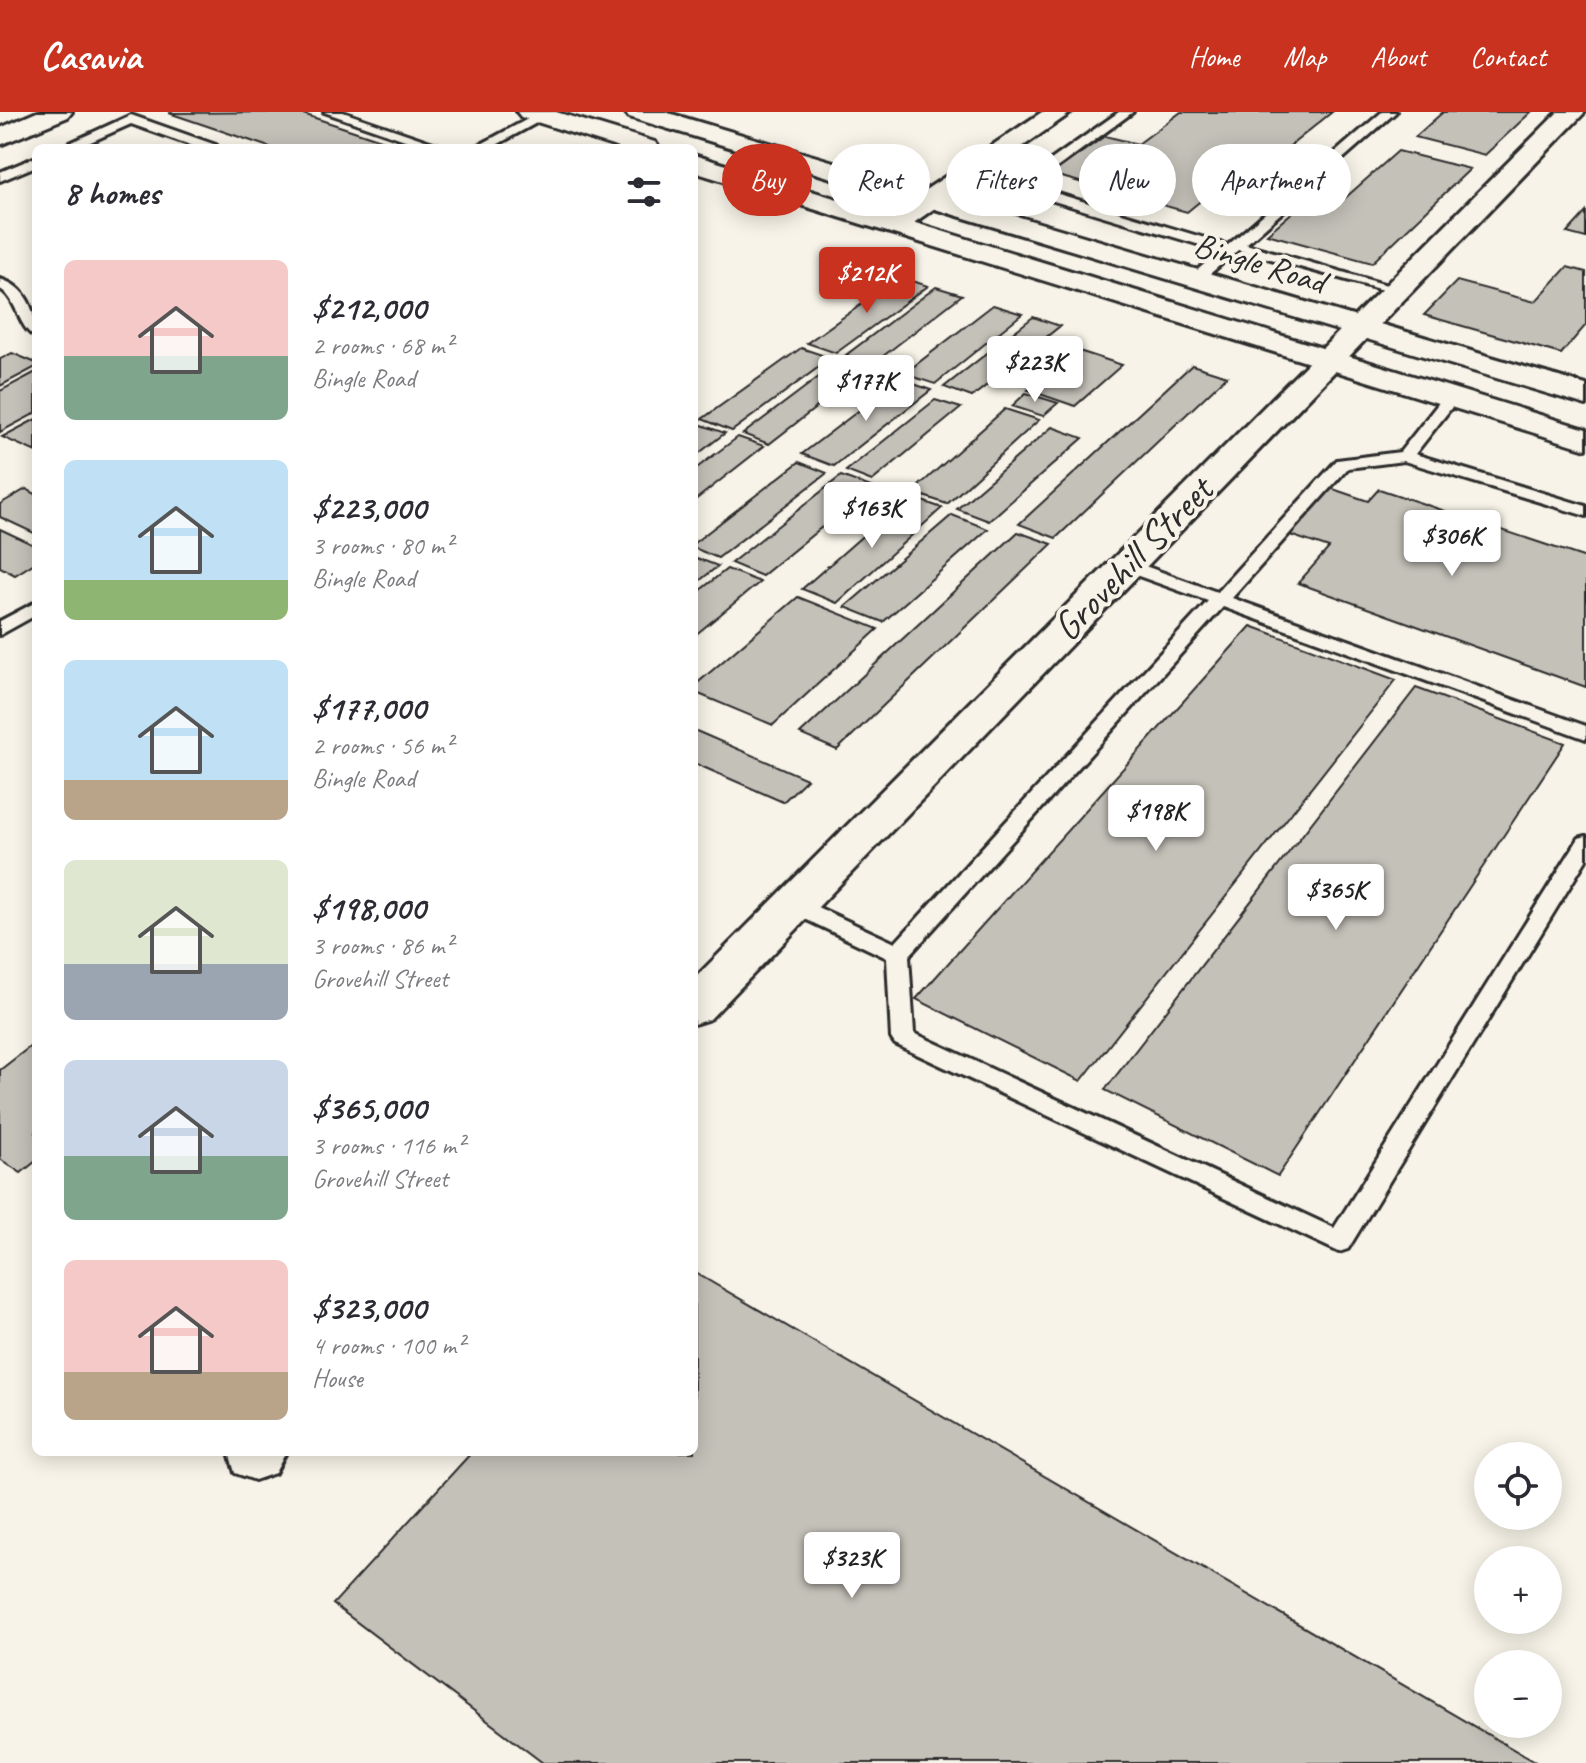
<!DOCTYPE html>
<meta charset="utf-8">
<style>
body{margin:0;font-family:Caveat,sans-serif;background:#f2f2f3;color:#2b2b33;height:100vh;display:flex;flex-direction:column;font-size:30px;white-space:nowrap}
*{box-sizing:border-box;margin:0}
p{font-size:26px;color:#7c7c81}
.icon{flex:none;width:44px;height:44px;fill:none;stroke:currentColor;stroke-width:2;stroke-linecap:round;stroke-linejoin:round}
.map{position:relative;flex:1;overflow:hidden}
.drawer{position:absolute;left:32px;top:32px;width:666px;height:1312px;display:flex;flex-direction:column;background:#fff;border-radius:12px;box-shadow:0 4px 20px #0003}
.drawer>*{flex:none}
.banner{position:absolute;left:722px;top:32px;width:744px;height:72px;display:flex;gap:16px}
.fabs{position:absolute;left:1474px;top:1330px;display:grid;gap:16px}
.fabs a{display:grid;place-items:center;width:88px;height:88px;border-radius:50%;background:#fff;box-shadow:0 4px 20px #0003;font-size:40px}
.price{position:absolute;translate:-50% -68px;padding:0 18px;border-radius:8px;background:#fff;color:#222;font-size:26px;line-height:52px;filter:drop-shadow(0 2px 4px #0008)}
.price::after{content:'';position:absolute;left:50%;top:48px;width:24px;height:18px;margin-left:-12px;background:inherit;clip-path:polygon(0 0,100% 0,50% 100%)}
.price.selected{background:#c8321e;color:#fff}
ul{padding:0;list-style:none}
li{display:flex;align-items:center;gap:24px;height:200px;padding:0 32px}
li span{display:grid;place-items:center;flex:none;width:224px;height:160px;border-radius:12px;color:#555}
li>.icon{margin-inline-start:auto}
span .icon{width:96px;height:96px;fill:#fffc;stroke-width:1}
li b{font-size:34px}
h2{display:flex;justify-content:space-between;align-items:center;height:96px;padding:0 32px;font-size:34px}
.tag{padding:0 28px;border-radius:36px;background:#fff;box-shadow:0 4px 20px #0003;font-size:28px;line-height:72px}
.tag.selected{background:#c8321e;color:#fff}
header{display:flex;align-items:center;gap:48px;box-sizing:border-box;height:112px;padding:0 40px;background:#c8321e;color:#fff}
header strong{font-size:38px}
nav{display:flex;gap:44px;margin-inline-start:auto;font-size:28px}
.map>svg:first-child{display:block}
</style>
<header>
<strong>Casavia</strong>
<nav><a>Home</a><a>Map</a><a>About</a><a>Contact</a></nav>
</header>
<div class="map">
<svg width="1586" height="1651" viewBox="0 0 1586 1651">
<rect width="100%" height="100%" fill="#f7f3e8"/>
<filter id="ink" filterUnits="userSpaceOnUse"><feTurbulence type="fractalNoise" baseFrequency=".0125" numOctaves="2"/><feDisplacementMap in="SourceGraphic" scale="16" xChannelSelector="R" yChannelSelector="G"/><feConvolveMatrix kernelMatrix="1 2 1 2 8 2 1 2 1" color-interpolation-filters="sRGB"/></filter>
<g filter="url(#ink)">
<g fill="#c4c1b9" stroke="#2b2b2b" stroke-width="2">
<path d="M297,0L387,30L374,36H272L169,1Z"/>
<path d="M1181,0H1332L1253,64L1237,59L1187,100L1051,62L1105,24L1138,32Z"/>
<path d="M1443,0H1531L1485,43L1415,25Z"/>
<path d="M1398,39L1470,57L1372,151L1267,122L1316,80L1344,87Z"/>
<path d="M1586,100V126L1567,121Z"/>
<path d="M1567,155L1586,160V213L1561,242L1424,203L1457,169L1535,190Z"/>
<path d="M900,165L928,174L836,241L807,231Z"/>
<path d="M936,175L962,183L873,252L846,243Z"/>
<path d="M993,193L1022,202L935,272L904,262Z"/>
<path d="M1033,205L1060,214L972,285L944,275Z"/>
<path d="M801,236L831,246L732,319L702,307Z"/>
<path d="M1076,238L1122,253L1075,294L1028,278Z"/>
<path d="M12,241L36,251V255L0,274V247Z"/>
<path d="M840,249L866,257L769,332L743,322Z"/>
<path d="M1192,253L1227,264L1056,426L1019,412Z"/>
<path d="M36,260V301L0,320V279Z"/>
<path d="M900,267L931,278L834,354L802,342Z"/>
<path d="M1026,281L1058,291L1043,304L1012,294Z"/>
<path d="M935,288L961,296L872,369L846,359Z"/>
<path d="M1005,297L1039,308L947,392L912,380Z"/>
<path d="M36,307V340L2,325Z"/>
<path d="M699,312L725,321L694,345V315Z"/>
<path d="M1052,315L1083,326L989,409L957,397Z"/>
<path d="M738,325L764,334L694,389V358Z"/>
<path d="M799,350L827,361L718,446L694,436V431Z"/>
<path d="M841,364L871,375L762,464L731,451Z"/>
<path d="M1327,375L1368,389L1379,377L1586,446V575L1298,471L1329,436L1284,421Z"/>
<path d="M26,377L36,382V422L0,405V392Z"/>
<path d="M908,384L942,396L837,491L802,477Z"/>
<path d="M952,403L988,417L883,510L845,495Z"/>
<path d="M0,417L36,434V450L15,463L0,455Z"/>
<path d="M1018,420L1052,432L837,638L800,622Z"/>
<path d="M694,445L718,454L694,473Z"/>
<path d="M727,457L760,470L694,524V483Z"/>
<path d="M798,485L878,517L773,613L694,580V574Z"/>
<path d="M1251,514L1396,568L1081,969L916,887Z"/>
<path d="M1416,576L1565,631L1278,1064L1105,978Z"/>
<path d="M694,618L807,667L783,690L694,651Z"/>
<path d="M36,930V1049L21,1061L0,1047V958Z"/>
<path d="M694,1160L1537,1651H543L333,1492L472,1340H694Z"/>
</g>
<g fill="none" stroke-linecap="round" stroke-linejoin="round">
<defs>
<g id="lane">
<path d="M324,0H343L448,36H428Z"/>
<path d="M1119,0H1133L1032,74L1228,133L1382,0H1396L1246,132L1404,178L1397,182L1238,138L1199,171H1189V165L1220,139L1017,78V72Z"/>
<path d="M539,1L549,4L491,36H474Z"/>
<path d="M131,3L216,33L218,36H199L131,12L77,36H59Z"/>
<path d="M36,45V54L0,69V60Z"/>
<path d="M0,167C27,175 36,199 36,225C18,217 18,187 0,177Z"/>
<path d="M1451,281L1459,286L1415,342L1586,394V404L1404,349L1348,356L1232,486L1586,614V627L1223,495L909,844L914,921L1334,1116L1579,726L1586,724V748L1348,1137L1339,1140L895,932L891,926L887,846L786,798L783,793L786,788H802L895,831L1208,489L1119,457L1116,453L1119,449H1131L1217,480L1337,348L1400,340L1445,283Z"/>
<path d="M36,490V503L0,523V509Z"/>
</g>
<g id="street">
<path d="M1042,0H1072L905,117L895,119L885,117L881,111L885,105Z"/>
<path d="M1558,0H1585L710,907L694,912V867Z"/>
<path d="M229,1340H286L275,1361L255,1368L235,1361Z"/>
</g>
<path id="secondary" d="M37,0H72L68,5L0,33V16Z"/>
<g id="primary">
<path d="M517,0H556L655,30L659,36H619L521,5Z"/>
<path d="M625,0H665L1586,273V293L629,5Z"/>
<path d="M694,43L1586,317V337L694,60Z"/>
</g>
</defs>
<use href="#lane" stroke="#2b2b2b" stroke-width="6"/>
<use href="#street" stroke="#2b2b2b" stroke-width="6"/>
<use href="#secondary" stroke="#2b2b2b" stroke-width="6"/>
<use href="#primary" stroke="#2b2b2b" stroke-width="6"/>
<use href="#lane" fill="#f7f3e8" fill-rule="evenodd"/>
<use href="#street" fill="#f7f3e8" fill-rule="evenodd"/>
<use href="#secondary" fill="#f7f3e8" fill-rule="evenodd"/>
<use href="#primary" fill="#f7f3e8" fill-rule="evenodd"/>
</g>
</g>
<g text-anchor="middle" stroke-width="8" stroke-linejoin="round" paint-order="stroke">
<g font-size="34" fill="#2b2b2b" stroke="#f7f3e8">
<text transform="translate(1260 150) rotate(17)" y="12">Bingle Road</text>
</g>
<g font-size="40" fill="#2b2b2b" stroke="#f7f3e8">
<text transform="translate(1132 446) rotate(-46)" y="14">Grovehill Street</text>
</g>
</g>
</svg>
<div class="fabs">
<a><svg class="icon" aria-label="locate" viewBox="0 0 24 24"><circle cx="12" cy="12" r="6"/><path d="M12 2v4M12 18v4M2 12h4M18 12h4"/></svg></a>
<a>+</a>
<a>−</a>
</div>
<b class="price selected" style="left:867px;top:203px">$212K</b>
<b class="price" style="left:1035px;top:292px">$223K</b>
<b class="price" style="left:866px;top:311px">$177K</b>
<b class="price" style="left:872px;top:438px">$163K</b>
<b class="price" style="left:1452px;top:466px">$306K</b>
<b class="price" style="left:1156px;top:741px">$198K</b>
<b class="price" style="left:1336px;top:820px">$365K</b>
<b class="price" style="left:852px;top:1488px">$323K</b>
<div class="banner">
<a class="tag selected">Buy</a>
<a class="tag">Rent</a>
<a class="tag">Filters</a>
<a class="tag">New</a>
<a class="tag">Apartment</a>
</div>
<section class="drawer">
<h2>8 homes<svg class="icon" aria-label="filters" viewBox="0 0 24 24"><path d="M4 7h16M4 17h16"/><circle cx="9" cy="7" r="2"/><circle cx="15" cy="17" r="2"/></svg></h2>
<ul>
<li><span style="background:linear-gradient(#f6c9c9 60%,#7fa58c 0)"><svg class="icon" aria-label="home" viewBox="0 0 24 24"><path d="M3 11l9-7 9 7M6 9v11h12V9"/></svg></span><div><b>$212,000</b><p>2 rooms · 68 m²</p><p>Bingle Road</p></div></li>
<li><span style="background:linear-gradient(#bfe0f5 75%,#8fb573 0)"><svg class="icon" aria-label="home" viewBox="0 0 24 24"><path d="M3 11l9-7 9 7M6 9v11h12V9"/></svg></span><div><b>$223,000</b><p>3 rooms · 80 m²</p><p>Bingle Road</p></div></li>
<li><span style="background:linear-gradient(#bfe0f5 75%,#b9a48a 0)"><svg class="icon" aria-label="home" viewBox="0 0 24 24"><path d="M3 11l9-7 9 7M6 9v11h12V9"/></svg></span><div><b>$177,000</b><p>2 rooms · 56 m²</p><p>Bingle Road</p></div></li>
<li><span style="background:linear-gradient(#dfe7d0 65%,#9aa5b1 0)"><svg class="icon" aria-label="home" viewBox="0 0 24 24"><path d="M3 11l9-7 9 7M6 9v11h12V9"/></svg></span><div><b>$198,000</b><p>3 rooms · 86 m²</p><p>Grovehill Street</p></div></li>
<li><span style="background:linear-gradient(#c9d6e8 60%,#7fa58c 0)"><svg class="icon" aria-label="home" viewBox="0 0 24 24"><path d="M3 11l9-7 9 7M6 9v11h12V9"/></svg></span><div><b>$365,000</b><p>3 rooms · 116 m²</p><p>Grovehill Street</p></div></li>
<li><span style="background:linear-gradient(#f6c9c9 70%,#b9a48a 0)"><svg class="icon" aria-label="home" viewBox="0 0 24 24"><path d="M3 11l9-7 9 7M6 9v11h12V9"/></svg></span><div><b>$323,000</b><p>4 rooms · 100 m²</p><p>House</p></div></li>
</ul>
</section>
</div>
